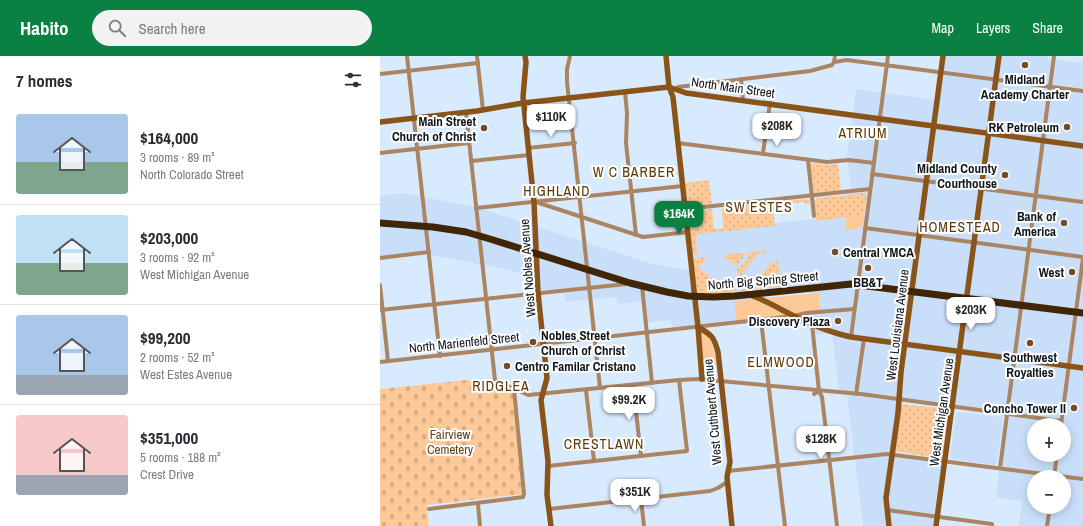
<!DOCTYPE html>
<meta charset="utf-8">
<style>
body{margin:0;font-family:"Archivo Narrow",sans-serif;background:#f2f2f3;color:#2b2b33;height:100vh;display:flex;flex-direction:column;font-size:15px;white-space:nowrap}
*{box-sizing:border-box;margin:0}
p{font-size:13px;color:#7c7c81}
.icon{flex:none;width:22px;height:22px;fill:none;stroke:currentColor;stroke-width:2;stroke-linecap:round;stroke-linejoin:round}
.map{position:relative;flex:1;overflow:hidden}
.panel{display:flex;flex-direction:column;background:#fff;width:380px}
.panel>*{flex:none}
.tools{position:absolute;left:647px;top:362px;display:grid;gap:8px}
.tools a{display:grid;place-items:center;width:44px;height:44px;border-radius:50%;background:#fff;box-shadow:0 2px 10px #0003;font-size:20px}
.price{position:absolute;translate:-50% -34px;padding:0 9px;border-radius:8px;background:#fff;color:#222;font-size:13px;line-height:26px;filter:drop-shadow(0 1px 2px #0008)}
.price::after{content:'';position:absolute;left:50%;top:24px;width:12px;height:9px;margin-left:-6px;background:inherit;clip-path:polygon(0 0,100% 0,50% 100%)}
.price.current{background:#0b8043;color:#fff}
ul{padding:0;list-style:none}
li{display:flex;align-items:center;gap:12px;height:100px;padding:0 16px}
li+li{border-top:1px solid #e1e1e2}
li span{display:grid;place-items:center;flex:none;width:112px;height:80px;border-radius:4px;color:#555}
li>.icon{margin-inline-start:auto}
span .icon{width:48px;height:48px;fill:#fffc;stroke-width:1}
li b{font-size:17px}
h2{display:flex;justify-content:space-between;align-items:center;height:48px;padding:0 16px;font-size:17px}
header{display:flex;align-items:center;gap:24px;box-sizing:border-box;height:56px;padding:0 20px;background:#0b8043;color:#fff}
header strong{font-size:19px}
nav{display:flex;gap:22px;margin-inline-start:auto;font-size:14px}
.search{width:280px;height:36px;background:#f2f2f3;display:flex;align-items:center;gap:10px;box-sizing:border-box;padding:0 14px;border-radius:22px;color:#7c7c81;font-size:15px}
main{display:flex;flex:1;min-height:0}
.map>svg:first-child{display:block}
</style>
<header>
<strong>Habito</strong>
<div class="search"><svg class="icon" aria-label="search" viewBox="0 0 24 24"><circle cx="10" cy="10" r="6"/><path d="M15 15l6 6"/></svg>Search here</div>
<nav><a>Map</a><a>Layers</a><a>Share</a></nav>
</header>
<main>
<section class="panel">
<h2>7 homes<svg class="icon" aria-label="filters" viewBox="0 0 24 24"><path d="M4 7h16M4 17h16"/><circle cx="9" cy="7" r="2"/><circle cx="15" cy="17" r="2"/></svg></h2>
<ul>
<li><span style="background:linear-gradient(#a9c7e8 60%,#7fa58c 0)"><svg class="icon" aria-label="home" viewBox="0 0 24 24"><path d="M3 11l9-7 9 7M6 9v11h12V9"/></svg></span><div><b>$164,000</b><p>3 rooms · 89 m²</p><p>North Colorado Street</p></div></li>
<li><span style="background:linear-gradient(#bfe0f5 60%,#7fa58c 0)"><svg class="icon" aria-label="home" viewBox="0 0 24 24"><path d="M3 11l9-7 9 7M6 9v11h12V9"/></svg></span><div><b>$203,000</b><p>3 rooms · 92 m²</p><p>West Michigan Avenue</p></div></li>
<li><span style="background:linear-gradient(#a9c7e8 75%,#9aa5b1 0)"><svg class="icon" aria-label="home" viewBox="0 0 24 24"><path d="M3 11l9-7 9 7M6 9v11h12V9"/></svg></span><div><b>$99,200</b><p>2 rooms · 52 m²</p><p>West Estes Avenue</p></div></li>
<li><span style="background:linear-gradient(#f6c9c9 75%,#9aa5b1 0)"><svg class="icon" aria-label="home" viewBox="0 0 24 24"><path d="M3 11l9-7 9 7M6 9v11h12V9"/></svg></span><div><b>$351,000</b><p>5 rooms · 188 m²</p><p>Crest Drive</p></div></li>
</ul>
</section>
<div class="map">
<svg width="703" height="470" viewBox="0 0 703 470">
<defs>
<pattern id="grass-dots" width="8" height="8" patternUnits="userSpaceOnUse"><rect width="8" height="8" fill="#fec999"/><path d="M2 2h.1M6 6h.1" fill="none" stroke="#d8ac83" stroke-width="1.8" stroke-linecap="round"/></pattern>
<pattern id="cemetery-stones" width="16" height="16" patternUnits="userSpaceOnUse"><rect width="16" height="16" fill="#fec999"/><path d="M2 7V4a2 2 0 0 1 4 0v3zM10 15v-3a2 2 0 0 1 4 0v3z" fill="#d8ac83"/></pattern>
</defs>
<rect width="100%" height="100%" fill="#d8eafe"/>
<g fill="#c9dff9" fill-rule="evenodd">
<path d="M563,0H668V3L703,7V470H639L642,445L616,441L626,358L518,343L510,398L565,405L554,470H483L467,338L459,337L452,277L434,279L433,274L409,263L293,275L291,264L266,267L263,245L238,248L236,241L185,246L184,235L156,237V222L120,212L41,197L0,202V140L22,137L96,151L273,208L312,215L308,177L467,159L464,136L471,135L467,100L476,33L557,44ZM428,232L431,257L379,241ZM654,369H684V399H654ZM654,421H684V451H654Z"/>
<path d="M578,356L621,361L623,363L617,408L616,409L572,403L570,401L576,357Z"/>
</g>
<g fill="url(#grass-dots)">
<path d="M432,107L446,109L458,108L461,134L434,137L430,109Z"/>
<path d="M329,124L332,148L308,150L305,127Z"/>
<path d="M485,137L487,138L484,159L435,165L436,163L434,146L437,142Z"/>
<path d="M427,143L430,145V147L426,148L424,146L395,149L397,152L393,153L395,170L318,178V181L316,182L317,195L319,197L318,198H313L308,158L310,156L332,153L334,173L343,172L342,152Z"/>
<path d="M385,194L387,196L379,197L362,218L363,229L374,228L391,207L397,206V197L400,222L403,223V230L362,235L359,227L357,213L367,205L369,196Z"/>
<path d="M363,197H365V199L356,210L344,201L346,198Z"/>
<path d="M325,201V204L319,212L347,234L355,226L357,232L355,235C348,238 323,240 317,235L313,203Z"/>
<path d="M520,348L569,353L562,403L514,395Z"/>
</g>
<path fill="url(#cemetery-stones)" d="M112,323L114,329L133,337L144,438L47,449L49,470H0V333L87,324L91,325Z"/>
<g fill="#fec999">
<path d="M484,159L482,172L466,174L465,161Z"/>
<path d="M439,237L441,257L357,267L354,245Z"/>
<path d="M323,275C335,288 334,292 336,309L324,310L320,276Z"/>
</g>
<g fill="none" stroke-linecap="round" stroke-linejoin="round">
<g stroke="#ab8562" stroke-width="4">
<path d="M27,0L60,300"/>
<path d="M97,0L103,54"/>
<path d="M190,0L187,13V26L220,332"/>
<path d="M454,6L455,0"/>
<path d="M0,18L98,7"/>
<path d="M361,23L363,44"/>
<path d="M298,31L430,15L452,9L454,6L467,4L703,35"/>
<path d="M245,36L247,57L246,87L256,179"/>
<path d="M86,57L115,324L148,339L299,324L318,323L481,338L681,365"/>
<path d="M298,87L447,106L469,104L494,107"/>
<path d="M148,92L195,87"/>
<path d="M0,97L89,87"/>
<path d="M383,97L390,47"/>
<path d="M428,104L434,160"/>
<path d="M91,105L149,99"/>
<path d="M492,118L703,146"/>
<path d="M156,146L263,181L308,176"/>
<path d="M96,152L303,130"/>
<path d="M305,153L490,133"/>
<path d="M485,172L703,201"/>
<path d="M0,202L49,196"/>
<path d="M0,229L8,305"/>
<path d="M262,230L272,327"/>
<path d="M0,254L246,228"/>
<path d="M414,260L426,257L474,253"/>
<path d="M381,264L405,470"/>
<path d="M432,268L439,335L434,338"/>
<path d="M471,281L508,0"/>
<path d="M0,306L405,261"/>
<path d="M253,329L261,400"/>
<path d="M206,334L214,405"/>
<path d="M439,335L442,341L457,470"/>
<path d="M476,338L484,283"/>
<path d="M681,369L703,202"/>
<path d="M168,410L307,395L299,324"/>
<path d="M620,412L674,0"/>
<path d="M348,415L507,398L703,423"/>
<path d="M674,420L677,399"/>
<path d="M261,443L264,470"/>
<path d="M98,448L100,470"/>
<path d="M49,453L143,441L144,438L134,333"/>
<path d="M169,453L330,435L338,432L347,426"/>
<path d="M507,454L612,468V470"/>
<path d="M667,470L670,451"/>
</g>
<g stroke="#8a5418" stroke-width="5.5">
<path d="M145,0L146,6L143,41L154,146L158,237L167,322L161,344L168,405L167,439L171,470"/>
<path d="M286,0L289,31L293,41L318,271L322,323"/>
<path d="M0,66L97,55L143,47L289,31L306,37L703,90"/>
<path d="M370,239C382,243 393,249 404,255C425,266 448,276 471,281L703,312"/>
<path d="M318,271C332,279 334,281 338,296L350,406L347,421L352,470"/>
<path d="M509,470L506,442L518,357L521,316L563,0"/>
<path d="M556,470L619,0"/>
</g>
<path stroke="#412507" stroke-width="7" d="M0,167L53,171L86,176L110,183L250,227L287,236L308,240L333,241L355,240L471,228L703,257"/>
</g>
<g fill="#724c28" stroke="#fff" stroke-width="1.5">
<circle cx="645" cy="9" r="4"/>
<circle cx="687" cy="71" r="4"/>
<circle cx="104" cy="72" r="4"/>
<circle cx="625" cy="119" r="4"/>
<circle cx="684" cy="167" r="4"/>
<circle cx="455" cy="196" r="4"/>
<circle cx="488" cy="212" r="4"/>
<circle cx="692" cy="216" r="4"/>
<circle cx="458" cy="265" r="4"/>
<circle cx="153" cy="286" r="4"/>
<circle cx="650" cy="287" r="4"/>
<circle cx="127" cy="310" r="4"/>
<circle cx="694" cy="352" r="4"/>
</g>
<g text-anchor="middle" stroke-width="4" stroke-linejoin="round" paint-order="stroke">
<g font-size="13" font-weight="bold" fill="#0e141b" stroke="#fff" text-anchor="end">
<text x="645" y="28" text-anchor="middle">Midland<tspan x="645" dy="15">Academy Charter</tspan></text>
<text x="96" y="70">Main Street<tspan x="96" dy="15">Church of Christ</tspan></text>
<text x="679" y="76">RK Petroleum</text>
<text x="617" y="117">Midland County<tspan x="617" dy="15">Courthouse</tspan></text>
<text x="676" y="165">Bank of<tspan x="676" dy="15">America</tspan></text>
<text x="463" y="201" text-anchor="start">Central YMCA</text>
<text x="684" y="221">West</text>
<text x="488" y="231" text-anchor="middle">BB&amp;T</text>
<text x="450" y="270">Discovery Plaza</text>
<text x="161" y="284" text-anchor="start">Nobles Street<tspan x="161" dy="15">Church of Christ</tspan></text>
<text x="650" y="306" text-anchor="middle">Southwest<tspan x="650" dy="15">Royalties</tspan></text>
<text x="135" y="315" text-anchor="start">Centro Familar Cristano</text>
<text x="686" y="357">Concho Tower II</text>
</g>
<g font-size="13" fill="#0e141b" stroke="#fff">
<text transform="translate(353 31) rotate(8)" y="5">North Main Street</text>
<text transform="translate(147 212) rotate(-94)" y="5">West Nobles Avenue</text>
<text transform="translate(383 224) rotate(-5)" y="5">North Big Spring Street</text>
<text transform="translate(517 269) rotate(-83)" y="5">West Louisiana Avenue</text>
<text transform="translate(84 286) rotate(-6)" y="5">North Marienfeld Street</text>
<text transform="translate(332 356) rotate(-95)" y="5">West Cuthbert Avenue</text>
<text transform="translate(561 356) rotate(-82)" y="5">West Michigan Avenue</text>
</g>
<g font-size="13" fill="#633f1a" stroke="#fff">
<text x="70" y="383">Fairview<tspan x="70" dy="15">Cemetery</tspan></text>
</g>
<g font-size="14" letter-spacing="1" fill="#5e3708" stroke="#fff">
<text x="483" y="82">ATRIUM</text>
<text x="254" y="121">W C BARBER</text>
<text x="177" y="140">HIGHLAND</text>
<text x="379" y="156">SW ESTES</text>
<text x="580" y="176">HOMESTEAD</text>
<text x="401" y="311">ELMWOOD</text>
<text x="121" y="335">RIDGLEA</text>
<text x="224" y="393">CRESTLAWN</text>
</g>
</g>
</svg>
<div class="tools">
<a>+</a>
<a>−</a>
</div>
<b class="price" style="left:171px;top:82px">$110K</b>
<b class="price" style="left:397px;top:91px">$208K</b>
<b class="price current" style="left:299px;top:179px">$164K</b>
<b class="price" style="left:591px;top:275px">$203K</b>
<b class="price" style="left:249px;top:365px">$99.2K</b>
<b class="price" style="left:441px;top:404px">$128K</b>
<b class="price" style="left:255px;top:457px">$351K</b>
</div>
</main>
